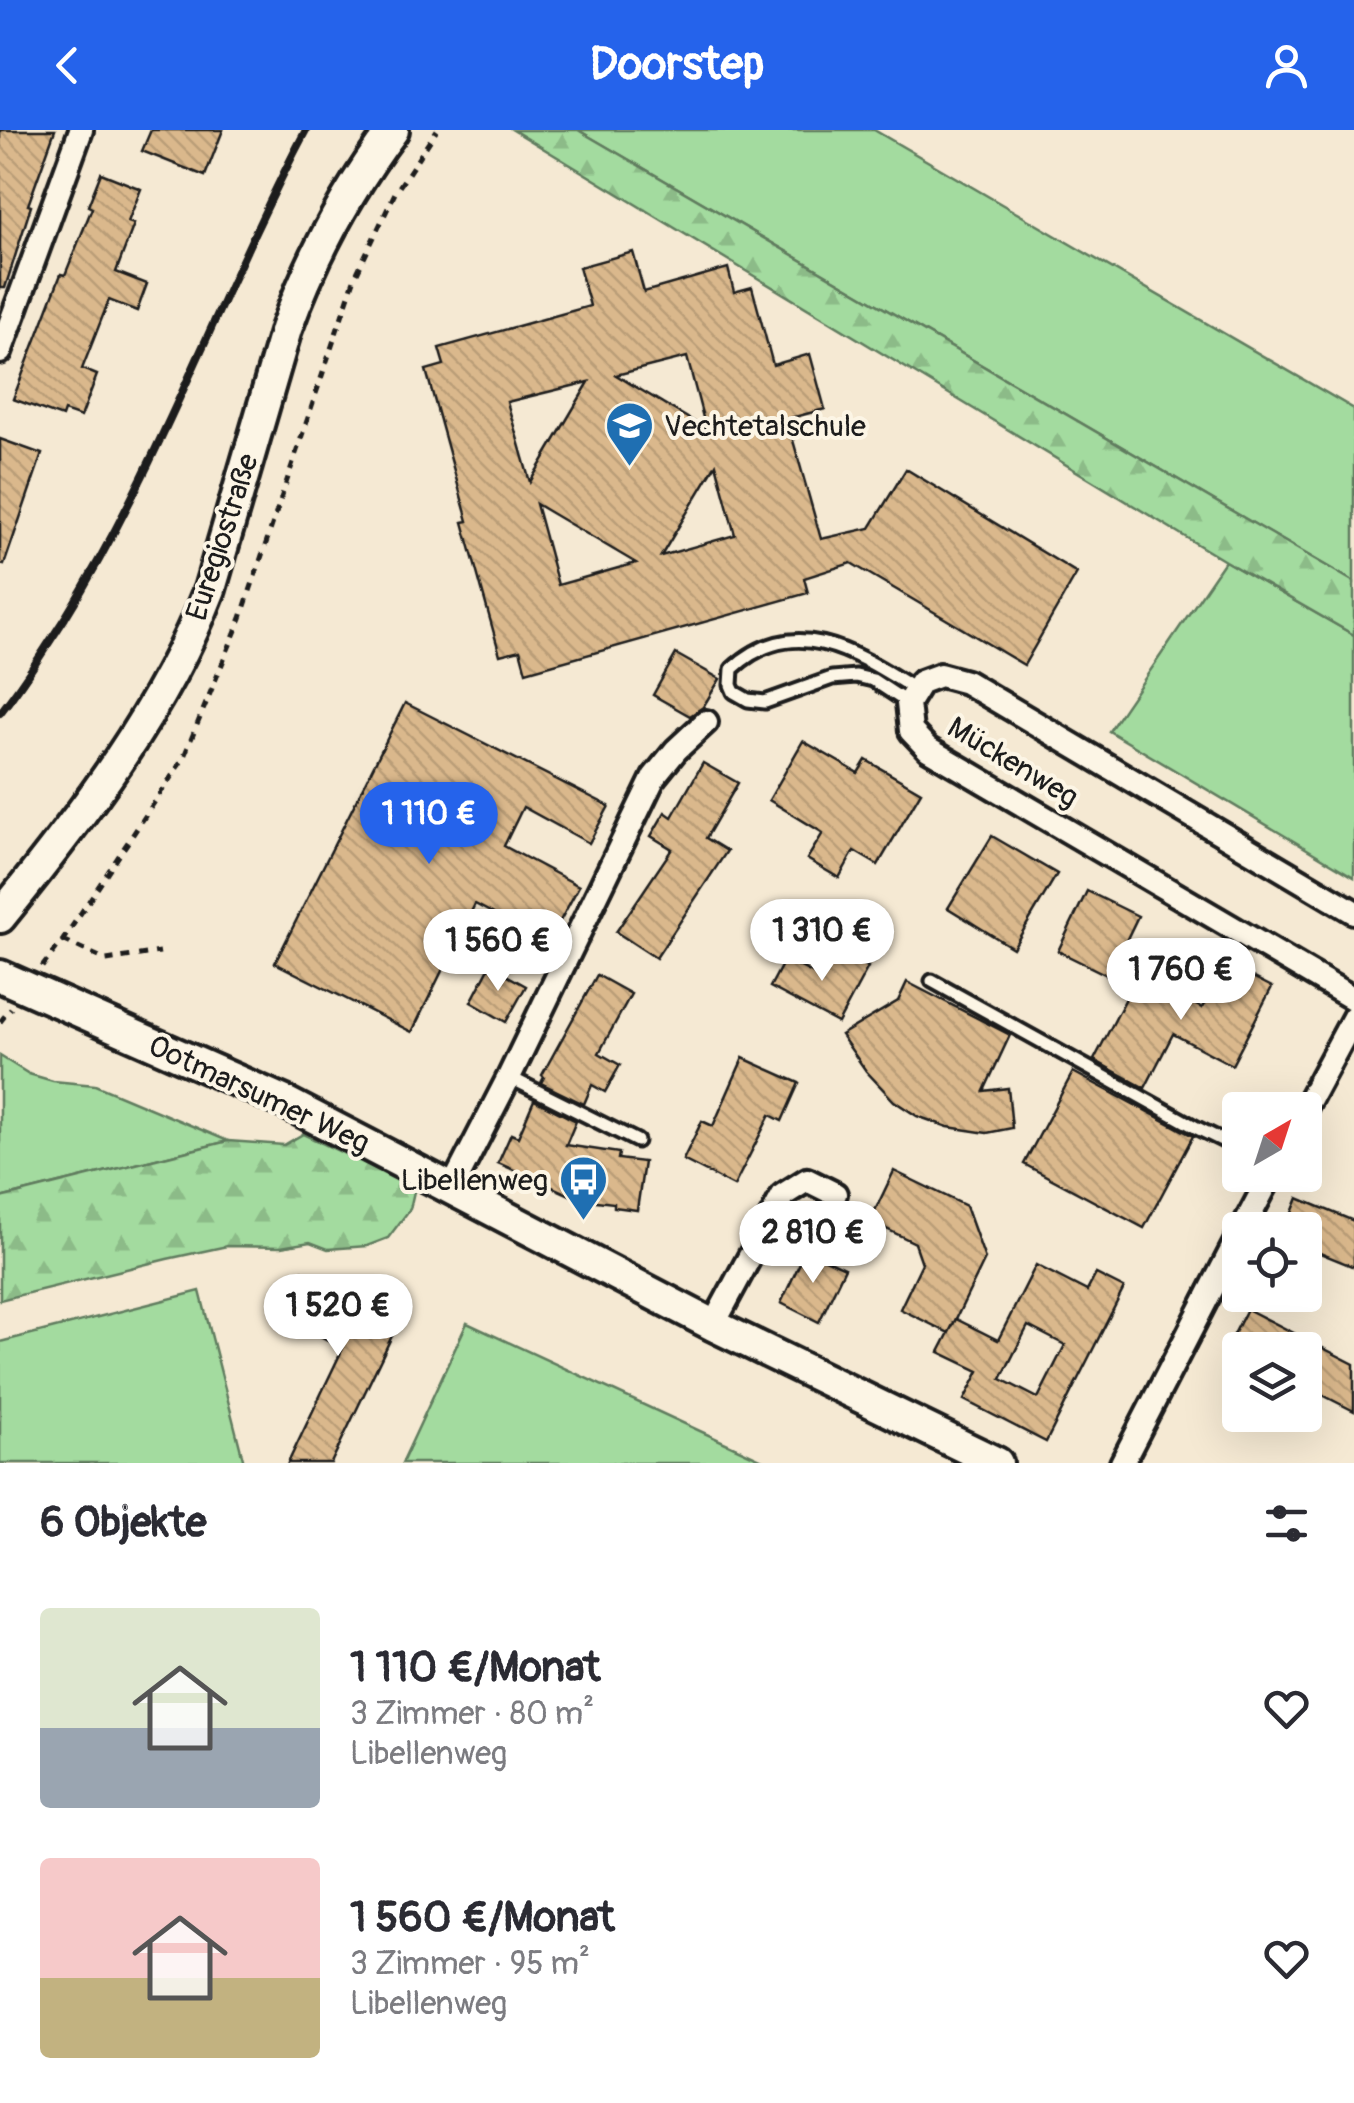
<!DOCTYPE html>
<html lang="de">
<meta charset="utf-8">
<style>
body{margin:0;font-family:Pangolin,sans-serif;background:#f2f2f3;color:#2b2b33;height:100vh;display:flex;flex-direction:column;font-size:38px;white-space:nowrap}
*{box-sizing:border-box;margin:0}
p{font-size:32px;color:#7c7c81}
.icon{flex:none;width:55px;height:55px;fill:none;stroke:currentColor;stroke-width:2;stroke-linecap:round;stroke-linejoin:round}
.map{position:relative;height:1333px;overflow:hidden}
.sheet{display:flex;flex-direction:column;background:#fff;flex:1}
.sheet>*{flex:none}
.needle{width:65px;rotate:39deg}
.fabs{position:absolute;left:1222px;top:962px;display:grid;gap:20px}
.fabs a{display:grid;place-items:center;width:100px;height:100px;border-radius:10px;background:#fff;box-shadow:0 10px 40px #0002;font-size:50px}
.price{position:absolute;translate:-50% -85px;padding:0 22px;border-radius:35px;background:#fff;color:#222;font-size:32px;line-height:65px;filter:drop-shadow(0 2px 5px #0008)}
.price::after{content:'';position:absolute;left:50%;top:60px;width:30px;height:22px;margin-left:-15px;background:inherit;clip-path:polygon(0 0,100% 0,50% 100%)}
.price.active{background:#2563eb;color:#fff}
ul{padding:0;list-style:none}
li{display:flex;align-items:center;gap:30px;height:250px;padding:0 40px}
li span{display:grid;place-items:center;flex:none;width:280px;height:200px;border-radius:10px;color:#555}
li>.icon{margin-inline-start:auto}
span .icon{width:120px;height:120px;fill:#fffc;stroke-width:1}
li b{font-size:42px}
h2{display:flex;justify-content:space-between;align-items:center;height:120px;padding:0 40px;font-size:42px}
header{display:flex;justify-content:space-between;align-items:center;height:130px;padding:0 40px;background:#2563eb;color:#fff;font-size:45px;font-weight:700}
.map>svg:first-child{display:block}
</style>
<header><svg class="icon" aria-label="back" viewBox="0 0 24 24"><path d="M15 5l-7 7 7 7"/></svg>Doorstep<svg class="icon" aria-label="person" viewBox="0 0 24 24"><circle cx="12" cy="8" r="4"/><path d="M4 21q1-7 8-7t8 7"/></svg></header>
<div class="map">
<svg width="1354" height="1333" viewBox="0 0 1354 1333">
<defs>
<pattern id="forest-firs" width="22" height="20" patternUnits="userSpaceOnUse" patternTransform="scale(2.5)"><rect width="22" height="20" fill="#a3db9f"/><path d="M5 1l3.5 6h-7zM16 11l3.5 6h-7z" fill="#8cbb88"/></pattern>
<pattern id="building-back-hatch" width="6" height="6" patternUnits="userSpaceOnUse" patternTransform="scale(2.5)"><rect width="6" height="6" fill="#dab88c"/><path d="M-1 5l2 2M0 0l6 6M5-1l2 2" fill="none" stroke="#ba9e78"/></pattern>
</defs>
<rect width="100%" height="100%" fill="#f5e9d3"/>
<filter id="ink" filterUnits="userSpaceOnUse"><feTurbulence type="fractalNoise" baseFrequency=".01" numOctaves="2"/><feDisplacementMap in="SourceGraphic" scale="20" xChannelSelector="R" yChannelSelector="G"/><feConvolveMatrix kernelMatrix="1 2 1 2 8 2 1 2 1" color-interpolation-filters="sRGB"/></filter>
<g filter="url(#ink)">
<g fill="#a3db9f" stroke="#607c5e" stroke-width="2.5">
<path d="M578,0H874L1354,279V452Z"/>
<path d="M1225,431L1354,505V747L1109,601Z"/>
<path d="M0,926L29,944L53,951L95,955L228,1011L0,1068Z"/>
<path d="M200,1161L244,1333H0V1212Z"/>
<path d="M467,1193L769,1333H402Z"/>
</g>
<g fill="url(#forest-firs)" stroke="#607c5e" stroke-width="2.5">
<path d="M513,0H578L1354,452V505L1225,431Z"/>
<path d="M303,1004L415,1057L410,1079L388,1108L367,1116L328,1119L310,1112L281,1117L227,1116L167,1129L0,1170V1068L228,1011L284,1015Z"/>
</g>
<g fill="url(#building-back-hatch)" stroke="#1c1c1c" stroke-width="2.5" fill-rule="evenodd">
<path d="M0,0H55L28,75L31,76L5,158H0Z"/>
<path d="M151,0H223L205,46L142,21Z"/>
<path d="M101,43L141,59L128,92L134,94L116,142L147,154L137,181L109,170L82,239L97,245L81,287L64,281L62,287L13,269L61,144L65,145L92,78L88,76Z"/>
<path d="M633,122L644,162L728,138L734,162L752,157L773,235L810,224L825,279L787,289L821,409L870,398L906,339L1077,443L1024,535L851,433L804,448L808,463L526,542L520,520L500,525L463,392L468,391L426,240L444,235L439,218L590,176L579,137ZM687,227L706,299L616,245ZM589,252L530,352L507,272ZM716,334L735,405L661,426ZM536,374L636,433L558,455Z"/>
<path d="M0,309L42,324L4,435L0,434Z"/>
<path d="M676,524L720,549L703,577L690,586L653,565Z"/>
<path d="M405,573L609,676L589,713L523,677L504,716L579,756L548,813L475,774L412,902L275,833Z"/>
<path d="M803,611L858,643L866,630L921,662L878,735L854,721L839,748L807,729L823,703L769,670Z"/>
<path d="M703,633L738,653L706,708L727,721L656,828L616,802L672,719L651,706L665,682L672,687Z"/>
<path d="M992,706L1057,744L1013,818L948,778Z"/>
<path d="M1087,761L1138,786L1109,846L1058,821Z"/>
<path d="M831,817L868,837L838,893L770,857L785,829L816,845Z"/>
<path d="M1225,833L1272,857L1232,935L1173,904L1145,958L1094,930L1138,845L1202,878Z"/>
<path d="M490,836L526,856L506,892L471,872Z"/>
<path d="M597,845L631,864L599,923L620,935L605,962L592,955L584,974L541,953L544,947L542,945Z"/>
<path d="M907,852L1010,905L984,961L1008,958L1012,998L987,1003L948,997L917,986L894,971L866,941L841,905L898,871Z"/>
<path d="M743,928L799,953L782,991L770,985L734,1056L683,1030L702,991L713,996Z"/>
<path d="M1073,942L1193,1006L1144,1098L1024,1034Z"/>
<path d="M534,970L576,991L566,1015L619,1023L618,1029L644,1032L637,1080L614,1077V1073L579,1069L498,1033L511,1004L518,1007Z"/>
<path d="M894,1041L966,1076L985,1129L949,1203L900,1179L922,1133L915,1113L870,1091Z"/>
<path d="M1298,1068L1354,1091V1137L1305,1117V1100H1285Z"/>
<path d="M806,1120L845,1138L819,1192L781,1173Z"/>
<path d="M1036,1135L1087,1161L1096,1144L1124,1158L1046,1312L964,1270L979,1241L939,1222L956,1189L998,1210ZM1028,1196L1065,1215L1038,1268L1001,1249Z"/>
<path d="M303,1141L365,1173L366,1171L401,1187L331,1333H288L343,1218L280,1185Z"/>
<path d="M1247,1179L1354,1234V1281L1305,1256V1220H1226Z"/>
</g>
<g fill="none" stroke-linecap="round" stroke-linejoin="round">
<defs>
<g id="lane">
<path d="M908,573L873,550L856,546L832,548L765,572L748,570L734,562L731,555L732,539C794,481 857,523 916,560"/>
<path d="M932,851L1197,998L1240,1019"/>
<path d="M509,947L637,1011"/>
</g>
<g id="street">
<path d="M0,222L81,0"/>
<path d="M1354,782L966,552L940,545L921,552L908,573L911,601L928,619L1354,869"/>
<path d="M1304,980L1354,887"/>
<path d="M452,1058L509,947L654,647L676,620L706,592"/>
<path d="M1242,1100L1271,1045"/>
<path d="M713,1195L783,1065L807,1050L835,1064"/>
<path d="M1122,1333L1240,1104"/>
</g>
<g id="secondary">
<path d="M0,787C82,686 163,581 210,459L286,199C311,129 348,60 393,0"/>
<path d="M0,846L285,972L713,1195L997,1333"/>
</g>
</defs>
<use href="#lane" stroke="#1c1c1c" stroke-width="19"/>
<use href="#street" stroke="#1c1c1c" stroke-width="30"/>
<use href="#secondary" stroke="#1c1c1c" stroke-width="38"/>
<g stroke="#1c1c1c" stroke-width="5" stroke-dasharray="8 8" stroke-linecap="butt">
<path d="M63,810L106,830L160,822"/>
<path d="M42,837L63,810L183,629L241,488L355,147L395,63L437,0"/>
<path d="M0,892L11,878"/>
</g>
<use href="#lane" stroke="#fcf5e5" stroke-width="11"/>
<use href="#street" stroke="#fcf5e5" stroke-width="22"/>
<use href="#secondary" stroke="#fcf5e5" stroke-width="30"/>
<path stroke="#1c1c1c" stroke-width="8" d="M0,583C24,553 44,520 65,488C161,333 221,160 306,0"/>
</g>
</g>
<defs>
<symbol id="school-pin" viewBox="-11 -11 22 30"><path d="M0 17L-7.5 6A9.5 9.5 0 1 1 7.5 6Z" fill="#1f6fb2" stroke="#fcf5e5"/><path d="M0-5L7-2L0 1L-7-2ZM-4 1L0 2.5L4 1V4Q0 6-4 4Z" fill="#fff"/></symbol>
<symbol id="bus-pin" viewBox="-11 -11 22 30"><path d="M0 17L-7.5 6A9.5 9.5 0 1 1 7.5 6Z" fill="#1f6fb2" stroke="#fcf5e5"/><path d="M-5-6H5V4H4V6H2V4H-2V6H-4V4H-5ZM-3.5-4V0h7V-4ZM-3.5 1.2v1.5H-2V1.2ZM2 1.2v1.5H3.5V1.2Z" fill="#fff"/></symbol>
</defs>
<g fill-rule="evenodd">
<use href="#school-pin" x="602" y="268" width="55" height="75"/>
<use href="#bus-pin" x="556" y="1022" width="55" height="75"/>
</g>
<g text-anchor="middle" stroke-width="8" stroke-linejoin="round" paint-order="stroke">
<g font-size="30" fill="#1c1c1c" stroke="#fcf5e5" text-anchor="start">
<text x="664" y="306">Vechtetalschule</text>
<text x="548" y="1060" text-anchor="end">Libellenweg</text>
</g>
<g font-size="30" fill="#1c1c1c" stroke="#fcf5e5">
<text transform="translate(222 407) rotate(-72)" y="10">Euregiostraße</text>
<text transform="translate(1013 632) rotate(31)" y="10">Mückenweg</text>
<text transform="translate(259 964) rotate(25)" y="10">Ootmarsumer Weg</text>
</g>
</g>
</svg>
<div class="fabs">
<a><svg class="needle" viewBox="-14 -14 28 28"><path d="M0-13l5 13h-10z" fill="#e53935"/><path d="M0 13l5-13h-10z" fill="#7c7c81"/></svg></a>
<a><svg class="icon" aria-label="locate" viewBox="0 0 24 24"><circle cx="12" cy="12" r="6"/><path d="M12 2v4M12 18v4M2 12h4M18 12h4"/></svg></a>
<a><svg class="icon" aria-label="layers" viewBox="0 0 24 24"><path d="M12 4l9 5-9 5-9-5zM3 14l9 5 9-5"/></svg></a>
</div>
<b class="price active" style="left:429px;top:737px">1 110 €</b>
<b class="price" style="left:822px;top:854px">1 310 €</b>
<b class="price" style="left:498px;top:864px">1 560 €</b>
<b class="price" style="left:1181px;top:893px">1 760 €</b>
<b class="price" style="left:813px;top:1156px">2 810 €</b>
<b class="price" style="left:338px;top:1229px">1 520 €</b>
</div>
<section class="sheet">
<h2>6 Objekte<svg class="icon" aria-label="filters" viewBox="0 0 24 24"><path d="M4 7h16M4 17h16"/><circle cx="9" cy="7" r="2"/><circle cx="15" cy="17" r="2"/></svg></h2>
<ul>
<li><span style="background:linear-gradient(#dfe7d0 60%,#9aa5b1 0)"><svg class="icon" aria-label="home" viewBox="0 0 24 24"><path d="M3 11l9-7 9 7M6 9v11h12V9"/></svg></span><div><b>1 110 €/Monat</b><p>3 Zimmer · 80 m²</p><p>Libellenweg</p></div><svg class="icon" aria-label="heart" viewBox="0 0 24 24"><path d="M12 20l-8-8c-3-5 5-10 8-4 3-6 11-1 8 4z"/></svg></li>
<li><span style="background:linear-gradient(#f6c9c9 60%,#c2b280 0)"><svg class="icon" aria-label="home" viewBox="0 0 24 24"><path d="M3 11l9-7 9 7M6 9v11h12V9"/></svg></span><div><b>1 560 €/Monat</b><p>3 Zimmer · 95 m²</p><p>Libellenweg</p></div><svg class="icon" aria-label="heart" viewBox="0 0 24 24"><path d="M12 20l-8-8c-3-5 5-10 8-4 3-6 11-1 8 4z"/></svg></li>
</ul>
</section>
